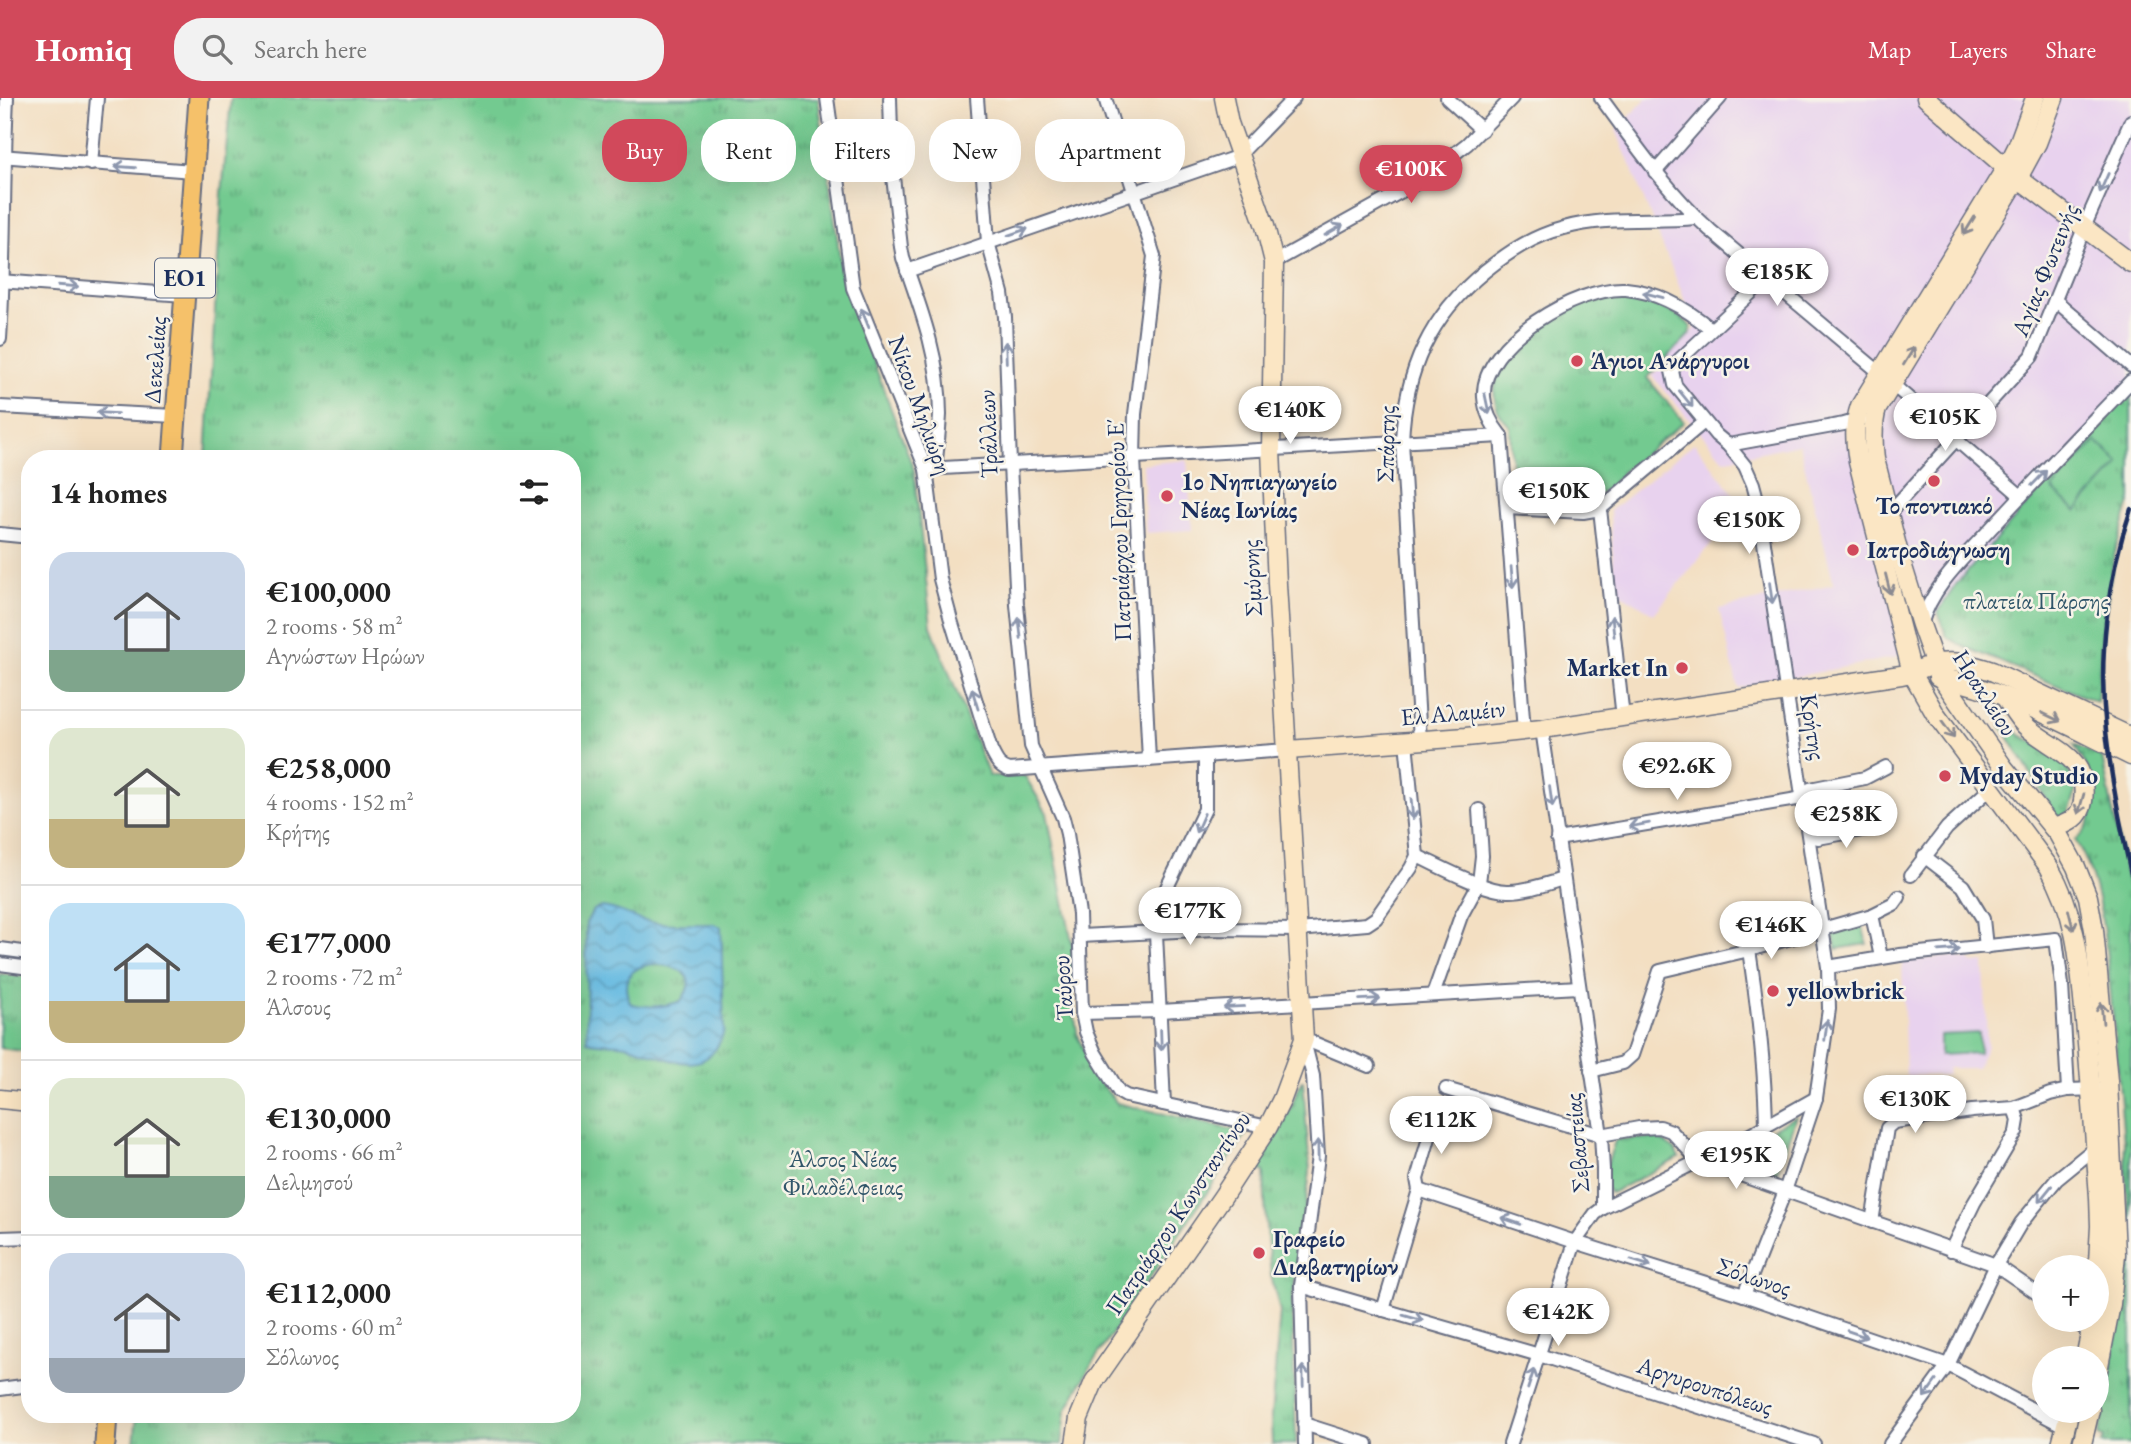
<!DOCTYPE html>
<meta charset="utf-8">
<style>
body{margin:0;font-family:"EB Garamond",serif;background:#f2f2f2;color:#222;height:100vh;display:flex;flex-direction:column;font-size:26px;white-space:nowrap}
*{box-sizing:border-box;margin:0}
p{font-size:23px;color:#767676}
.icon{flex:none;width:38px;height:38px;fill:none;stroke:currentColor;stroke-width:2;stroke-linecap:round;stroke-linejoin:round}
.map{position:relative;flex:1;overflow:hidden}
.sheet{position:absolute;left:21px;top:352px;width:560px;height:973px;display:flex;flex-direction:column;background:#fff;border-radius:28px;box-shadow:0 7px 28px #0002}
.sheet>*{flex:none}
.guide{position:absolute;left:602px;top:21px;width:665px;height:63px;display:flex;gap:14px}
.tools{position:absolute;left:2032px;top:1157px;display:grid;gap:14px}
.tools a{display:grid;place-items:center;width:77px;height:77px;border-radius:50%;background:#fff;box-shadow:0 7px 28px #0002;font-size:35px}
.price{position:absolute;translate:-50% -60px;padding:0 16px;border-radius:24px;background:#fff;color:#222;font-size:23px;line-height:46px;filter:drop-shadow(0 2px 4px #0008)}
.price::after{content:'';position:absolute;left:50%;top:42px;width:21px;height:16px;margin-left:-10px;background:inherit;clip-path:polygon(0 0,100% 0,50% 100%)}
.price.on{background:#d1495b;color:#fff}
ul{padding:0;list-style:none}
li{display:flex;align-items:center;gap:21px;height:175px;padding:0 28px}
li+li{border-top:2px solid #e0e0e0}
li span{display:grid;place-items:center;flex:none;width:196px;height:140px;border-radius:21px;color:#555}
li>.icon{margin-inline-start:auto}
span .icon{width:84px;height:84px;fill:#fffc;stroke-width:1}
li b{font-size:30px}
h2{display:flex;justify-content:space-between;align-items:center;height:84px;padding:0 28px;font-size:30px}
.chip{padding:0 24px;border-radius:28px;background:#fff;box-shadow:0 7px 28px #0002;font-size:24px;line-height:63px}
.chip.on{background:#d1495b;color:#fff}
header{display:flex;align-items:center;gap:42px;box-sizing:border-box;height:98px;padding:0 35px;background:#d1495b;color:#fff}
header strong{font-size:33px}
nav{display:flex;gap:38px;margin-inline-start:auto;font-size:24px}
.search{width:490px;height:63px;background:#f2f2f2;display:flex;align-items:center;gap:18px;box-sizing:border-box;padding:0 24px;border-radius:28px;color:#767676;font-size:26px}
.map>svg:first-child{display:block}
</style>
<header>
<strong>Homiq</strong>
<div class="search"><svg class="icon" aria-label="search" viewBox="0 0 24 24"><circle cx="10" cy="10" r="6"/><path d="M15 15l6 6"/></svg>Search here</div>
<nav><a>Map</a><a>Layers</a><a>Share</a></nav>
</header>
<div class="map">
<svg width="2131" height="1346" viewBox="0 0 2131 1346">
<defs>
<pattern id="grass-tufts" width="24" height="20" patternUnits="userSpaceOnUse" patternTransform="scale(1.75)"><rect width="24" height="20" fill="#73ca90"/><path d="M3 7l-1-3M5 7V3M7 7l1-3M15 17l-1-3M17 17v-4M19 17l1-3" fill="none" stroke="#5ea479"/></pattern>
<pattern id="water-waves" width="16" height="10" patternUnits="userSpaceOnUse" patternTransform="scale(1.75)"><rect width="16" height="10" fill="#65bae1"/><path d="M0 5q4-4 8 0t8 0" fill="none" stroke="#5298ba"/></pattern>
</defs>
<rect width="100%" height="100%" fill="#f7f3e8"/>
<filter id="ink" filterUnits="userSpaceOnUse"><feTurbulence type="fractalNoise" baseFrequency=".0143" numOctaves="2"/><feDisplacementMap in="SourceGraphic" scale="14" xChannelSelector="R" yChannelSelector="G"/><feConvolveMatrix kernelMatrix="1 2 1 2 8 2 1 2 1" color-interpolation-filters="sRGB"/></filter>
<filter id="wash" filterUnits="userSpaceOnUse"><feTurbulence type="fractalNoise" baseFrequency=".00686" numOctaves="4" result="noise"/><feDisplacementMap in="SourceGraphic" scale="28" xChannelSelector="R" yChannelSelector="G"/><feGaussianBlur stdDeviation="1.57" result="paint"/><feColorMatrix in="noise" values="0 0 0 0 0 0 0 0 0 0 0 0 0 0 0 0 0 1.4 0 .05"/><feComposite in="paint" operator="in"/></filter>
<g filter="url(#wash)">
<rect width="100%" height="100%" fill="#f3dfc2"/>
<g fill="#e8d2ee">
<path d="M1647,0H2131V303L1896,559L1738,590L1719,511L1834,486L1799,346L1724,362L1652,278L1696,230L1616,32Z"/>
<path d="M1694,345L1736,399L1738,413L1654,516L1615,492L1610,413Z"/>
<path d="M1187,362L1192,432L1146,435L1143,366Z"/>
<path d="M1958,858L1963,862L1967,860L1973,865L1984,864L1987,948L1977,970H1948L1947,977L1906,978L1902,863Z"/>
</g>
<g fill="url(#grass-tufts)" stroke="#477c77" stroke-width="2">
<path d="M231,0H818L843,183L914,372L931,528L989,678H1025L1047,715L1073,850V907L1078,940L1101,986L1117,1005L1247,1035L1091,1267L1066,1313L1062,1346H134L137,1316H572V360H206L222,95Z"/>
<path d="M1624,197C1644,203 1678,212 1691,229L1690,236L1647,280L1684,324L1621,375V378C1606,390 1593,405 1573,407L1519,400L1513,393L1510,328C1462,284 1536,224 1576,208C1591,202 1608,199 1624,197Z"/>
<path d="M2131,291V401L2114,458L2102,536L2097,604L1965,549L1947,539L1938,514L1957,485Z"/>
<path d="M2006,624L2020,637L2043,649L2067,670L2075,686V697L2069,714L2058,721L2001,627Z"/>
<path d="M2074,647L2102,659L2131,805V1346H2102L2104,1340L2099,1338L2127,1181C2130,1146 2128,1110 2126,1074C2123,1022 2118,971 2113,919C2107,866 2105,787 2075,742C2093,731 2099,695 2090,676C2086,666 2079,656 2074,647Z"/>
<path d="M1862,826L1867,846L1836,851L1833,832Z"/>
<path d="M0,876L30,879V954L0,950Z"/>
<path d="M1302,982H1303L1310,1074L1292,1204L1296,1346H1272L1271,1319L1280,1214L1271,1177L1266,1129L1264,1073L1257,1072L1285,1023Z"/>
<path d="M1796,1018L1776,1077L1725,1059V1056Z"/>
<path d="M1658,1040L1674,1051L1679,1060L1611,1095L1605,1089L1602,1081L1615,1043L1619,1041Z"/>
</g>
<g fill="#73ca90" stroke="#477c77" stroke-width="2">
<path d="M2096,343L2120,365L2076,413L2052,391Z"/>
<path d="M1979,935V955L1940,957V937Z"/>
</g>
<path fill="url(#water-waves)" stroke="#4074a0" stroke-width="2" fill-rule="evenodd" d="M602,809C621,811 627,818 645,823C667,828 692,826 714,826L721,829L724,933C707,988 664,957 626,947C613,944 600,947 587,943L586,825L593,812ZM653,866C677,868 701,875 681,903C665,909 648,910 631,906C619,883 630,869 653,866Z"/>
</g>
<g filter="url(#ink)">
<g fill="none" stroke-linecap="round" stroke-linejoin="round">
<defs>
<g id="street">
<path d="M827,0L853,190L926,371L940,481L951,522L991,652C996,662 998,668 1009,672L1288,652"/>
<path d="M890,0L892,70L901,149L903,160C921,211 940,261 940,317C939,334 937,353 935,371"/>
<path d="M977,0L988,144L1002,195L1005,219L1010,367L1017,507L1031,648L1063,720L1067,736L1079,816L1082,915L1086,934L1095,955L1119,994L1126,998L1268,1029"/>
<path d="M1105,0L1154,158L1135,316L1134,360L1149,662"/>
<path d="M1447,0L1482,32"/>
<path d="M1601,0C1635,46 1667,93 1710,132L1879,274"/>
<path d="M0,58L193,73"/>
<path d="M91,66L97,0"/>
<path d="M1655,74L1720,0"/>
<path d="M1274,164L1418,84L1467,46L1512,0"/>
<path d="M907,173L1231,61L1239,57L1294,0"/>
<path d="M0,183L184,197"/>
<path d="M2055,202L2131,268"/>
<path d="M0,241C5,161 3,80 7,0"/>
<path d="M1892,286L2021,398"/>
<path d="M0,309L175,318"/>
<path d="M1501,338C1492,327 1485,313 1484,299C1480,245 1578,188 1626,191C1659,194 1686,210 1711,231"/>
<path d="M1501,338L1524,633"/>
<path d="M1728,347L1844,326L1862,321"/>
<path d="M926,371L1501,338"/>
<path d="M1507,410L1583,414L1600,411L1704,324"/>
<path d="M1600,411L1623,620"/>
<path d="M1889,415L2032,258L2089,118L2131,23"/>
<path d="M0,436L30,439"/>
<path d="M1921,527C1932,487 1966,458 1993,428C2038,379 2085,331 2131,283"/>
<path d="M1542,631L1601,1037L1603,1071V1110"/>
<path d="M1420,642L1402,343C1405,272 1430,218 1485,173C1510,153 1533,138 1564,130C1607,118 1652,124 1696,120"/>
<path d="M1810,691L1865,680L1886,669"/>
<path d="M1818,740L1868,731"/>
<path d="M1557,741L1803,700"/>
<path d="M1417,758C1439,768 1486,794 1509,793C1527,793 1546,786 1563,781"/>
<path d="M1924,758L1963,788L1983,821L1986,849"/>
<path d="M1911,777L1947,730L1991,690"/>
<path d="M1872,817L1881,859"/>
<path d="M1081,838L1215,831L1298,832L1367,826L1376,820L1411,770L1417,758L1406,643"/>
<path d="M0,851L30,855"/>
<path d="M1749,852C1758,911 1765,969 1766,1028"/>
<path d="M0,866L30,870"/>
<path d="M1828,869L1900,857L2056,841L2062,887L2068,992"/>
<path d="M1433,897L1461,818L1479,785L1482,758L1479,712"/>
<path d="M1082,915L1160,913L1579,889"/>
<path d="M1304,941L1369,968"/>
<path d="M1304,943L1313,978L1318,1058L1301,1188L1305,1346"/>
<path d="M1591,973L1623,965L1632,957L1660,873L1749,852L1872,817L1894,806L1899,799"/>
<path d="M1446,991L1601,1037L1639,1030L1660,1029L1671,1033L1698,1062L1996,1167L2044,1200"/>
<path d="M1164,1006L1156,835V812L1205,711V658"/>
<path d="M1419,1092L1575,1144L1744,1197L1948,1267L2066,1329"/>
<path d="M1872,1124L1887,1030L1894,1024L1972,1013L2014,1010L2050,996L2068,992L2097,991"/>
<path d="M0,1140L30,1139"/>
<path d="M1951,1152L1974,1105L2016,1034L2018,1022L2014,1010"/>
<path d="M1301,1188L1539,1257L1814,1346"/>
<path d="M1744,1197L1785,1093L1816,1000L1829,911L1828,869L1822,830L1758,405L1753,386L1745,368L1728,347L1716,337L1675,287L1672,273L1679,262L1767,180"/>
<path d="M1383,1212L1419,1092L1417,1081L1433,1026"/>
<path d="M2074,1222L2090,1235"/>
<path d="M0,1291L30,1287"/>
<path d="M1304,1326L1367,1346"/>
<path d="M1510,1346L1575,1144L1595,1116L1603,1110L1741,1042L1816,1000"/>
<path d="M1890,1346L1948,1267L1996,1167L2021,1125L2057,1081L2095,1050"/>
</g>
<g id="secondary">
<path d="M1926,0L2018,80L2131,165"/>
<path d="M2035,0L2017,49L2010,63L1860,308C1853,328 1855,344 1858,364L1912,575L1936,617L2049,769C2080,822 2080,875 2086,934C2091,989 2095,1044 2099,1099L2100,1128L2096,1200"/>
<path d="M2054,0L2037,45L2018,80L1877,311C1872,327 1873,344 1875,361L1899,456L1921,527L1938,575L2004,670L2058,736L2076,769L2088,799L2094,832L2108,983L2116,1156L2111,1206L2096,1283"/>
<path d="M1938,579C2007,592 2068,628 2131,658"/>
<path d="M2005,599C2012,610 2018,622 2028,630C2055,653 2089,658 2083,703C2081,720 2068,726 2053,730"/>
<path d="M1288,652L1466,639L1542,631L1901,577C1913,575 1923,569 1934,566C1953,561 1974,567 1992,573L2131,639"/>
<path d="M0,1001L30,1004"/>
<path d="M2085,1260L2093,1222"/>
<path d="M1075,1346L1079,1320L1094,1284L1223,1098L1268,1029L1282,1001L1304,941L1277,486L1271,352L1274,164L1265,128L1229,25L1224,0"/>
<path d="M2061,1346L2070,1312"/>
<path d="M2082,1346L2090,1312"/>
</g>
<g id="primary">
<path d="M173,360L199,0"/>
<path d="M105,1346L107,1316"/>
</g>
</defs>
<use href="#street" stroke="#676d81" stroke-width="16"/>
<use href="#secondary" stroke="#676d81" stroke-width="21"/>
<use href="#primary" stroke="#676d81" stroke-width="23"/>
<use href="#street" stroke="#fff" stroke-width="12"/>
<use href="#secondary" stroke="#fbe6c4" stroke-width="18"/>
<use href="#primary" stroke="#f5c16b" stroke-width="19"/>
<path stroke="#1b2f5e" stroke-width="4.5" d="M2131,411C2107,480 2098,560 2106,633C2111,681 2121,729 2131,776"/>
</g>
<defs><path id="oneway-shaft" d="M-6 0H5M1.5-3L5.5 0L1.5 3" fill="none" stroke-width="1.6" stroke-linecap="round" stroke-linejoin="round" transform="scale(1.75)"/></defs>
<g stroke="#8d97ae">
<use href="#oneway-shaft" transform="translate(125 69) rotate(-176)"/>
<use href="#oneway-shaft" transform="translate(2104 85) rotate(114)"/>
<use href="#oneway-shaft" transform="translate(1334 132) rotate(-30)"/>
<use href="#oneway-shaft" transform="translate(1018 134) rotate(-19)"/>
<use href="#oneway-shaft" transform="translate(68 188) rotate(4)"/>
<use href="#oneway-shaft" transform="translate(1653 197) rotate(-166)"/>
<use href="#oneway-shaft" transform="translate(865 220) rotate(-112)"/>
<use href="#oneway-shaft" transform="translate(1006 254) rotate(-92)"/>
<use href="#oneway-shaft" transform="translate(1686 301) rotate(51)"/>
<use href="#oneway-shaft" transform="translate(1487 306) rotate(78)"/>
<use href="#oneway-shaft" transform="translate(107 315) rotate(-177)"/>
<use href="#oneway-shaft" transform="translate(2039 380) rotate(-46)"/>
<use href="#oneway-shaft" transform="translate(1512 479) rotate(85)"/>
<use href="#oneway-shaft" transform="translate(1771 495) rotate(82)"/>
<use href="#oneway-shaft" transform="translate(1613 528) rotate(-96)"/>
<use href="#oneway-shaft" transform="translate(1020 530) rotate(-96)"/>
<use href="#oneway-shaft" transform="translate(975 601) rotate(-107)"/>
<use href="#oneway-shaft" transform="translate(1551 699) rotate(82)"/>
<use href="#oneway-shaft" transform="translate(1412 711) rotate(85)"/>
<use href="#oneway-shaft" transform="translate(1200 725) rotate(114)"/>
<use href="#oneway-shaft" transform="translate(1639 727) rotate(170)"/>
<use href="#oneway-shaft" transform="translate(1949 852) rotate(-5)"/>
<use href="#oneway-shaft" transform="translate(1370 901) rotate(-3)"/>
<use href="#oneway-shaft" transform="translate(1234 909) rotate(177)"/>
<use href="#oneway-shaft" transform="translate(1826 932) rotate(-83)"/>
<use href="#oneway-shaft" transform="translate(1161 942) rotate(88)"/>
<use href="#oneway-shaft" transform="translate(1318 1052) rotate(-91)"/>
<use href="#oneway-shaft" transform="translate(2045 1096) rotate(129)"/>
<use href="#oneway-shaft" transform="translate(1511 1123) rotate(-161)"/>
<use href="#oneway-shaft" transform="translate(1641 1165) rotate(17)"/>
<use href="#oneway-shaft" transform="translate(1413 1220) rotate(16)"/>
<use href="#oneway-shaft" transform="translate(1857 1236) rotate(19)"/>
<use href="#oneway-shaft" transform="translate(1303 1278) rotate(-91)"/>
<use href="#oneway-shaft" transform="translate(1531 1281) rotate(-72)"/>
<use href="#oneway-shaft" transform="translate(1930 1291) rotate(126)"/>
</g>
<g stroke="#8b8a91">
<use href="#oneway-shaft" transform="translate(1969 128) rotate(122)"/>
<use href="#oneway-shaft" transform="translate(1909 258) rotate(-58)"/>
<use href="#oneway-shaft" transform="translate(1888 486) rotate(76)"/>
<use href="#oneway-shaft" transform="translate(2051 619) rotate(26)"/>
<use href="#oneway-shaft" transform="translate(1948 632) rotate(54)"/>
<use href="#oneway-shaft" transform="translate(2081 706) rotate(106)"/>
<use href="#oneway-shaft" transform="translate(2071 822) rotate(76)"/>
<use href="#oneway-shaft" transform="translate(2102 915) rotate(-95)"/>
</g>
</g>
<g fill="#d1495b" stroke="#f7f3e8" stroke-width="2.5">
<circle cx="1577" cy="263" r="7"/>
<circle cx="1934" cy="383" r="7"/>
<circle cx="1167" cy="398" r="7"/>
<circle cx="1853" cy="452" r="7"/>
<circle cx="1682" cy="570" r="7"/>
<circle cx="1945" cy="678" r="7"/>
<circle cx="1773" cy="893" r="7"/>
<circle cx="1259" cy="1155" r="7"/>
</g>
<g text-anchor="middle" stroke-width="5" stroke-linejoin="round" paint-order="stroke">
<rect fill="#f7f3e8" stroke="#5d6a87" stroke-width="2" x="155" y="160.5" width="60" height="39" rx="5"/>
<g font-size="23" font-weight="bold" fill="#1b2f5e">
<text x="185" y="188">ΕΟ1</text>
</g>
<g font-size="24" fill="#1b2f5e" stroke="#f7f3e8">
<text transform="translate(2045 172) rotate(-68)" y="8">Αγίας Φωτεινής</text>
<text transform="translate(155 262) rotate(-86)" y="8">Δεκελείας</text>
<text transform="translate(920 307) rotate(70)" y="8">Νίκου Μηλιώρη</text>
<text transform="translate(988 336) rotate(-92)" y="8">Τράλλεων</text>
<text transform="translate(1386 346) rotate(-89)" y="8">Σπάρτης</text>
<text transform="translate(1119 432) rotate(-92)" y="8">Πατριάρχου Γρηγορίου Ε΄</text>
<text transform="translate(1252 480) rotate(-93)" y="8">Σμύρνης</text>
<text transform="translate(1985 595) rotate(57)" y="8">Ηρακλείου</text>
<text transform="translate(1453 615) rotate(-5)" y="8">Ελ Αλαμέιν</text>
<text transform="translate(1813 629) rotate(81)" y="8">Κρήτης</text>
<text transform="translate(1063 890) rotate(-94)" y="8">Ταύρου</text>
<text transform="translate(1577 1045) rotate(-95)" y="8">Σεβαστείας</text>
<text transform="translate(1178 1115) rotate(-56)" y="8">Πατριάρχου Κωνσταντίνου</text>
<text transform="translate(1754 1179) rotate(18)" y="8">Σόλωνος</text>
<text transform="translate(1705 1288) rotate(18)" y="8">Αργυρουπόλεως</text>
</g>
<g font-size="24" font-weight="bold" fill="#1b2f5e" stroke="#f7f3e8" text-anchor="start">
<text x="1591" y="271">Άγιοι Ανάργυροι</text>
<text x="1181" y="392">1ο Νηπιαγωγείο<tspan x="1181" dy="28">Νέας Ιωνίας</tspan></text>
<text x="1934" y="416" text-anchor="middle">Το ποντιακό</text>
<text x="1867" y="460">Ιατροδιάγνωση</text>
<text x="1668" y="578" text-anchor="end">Market In</text>
<text x="1959" y="686">Myday Studio</text>
<text x="1787" y="901">yellowbrick</text>
<text x="1273" y="1149">Γραφείο<tspan x="1273" dy="28">Διαβατηρίων</tspan></text>
</g>
<g font-size="24" fill="#31566a" stroke="#f7f3e8">
<text x="2036" y="511">πλατεία Πάρσης</text>
<text x="843" y="1069">Άλσος Νέας<tspan x="843" dy="28">Φιλαδέλφειας</tspan></text>
</g>
</g>
</svg>
<div class="tools">
<a>+</a>
<a>−</a>
</div>
<b class="price on" style="left:1411px;top:107px">€100K</b>
<b class="price" style="left:1777px;top:210px">€185K</b>
<b class="price" style="left:1290px;top:348px">€140K</b>
<b class="price" style="left:1945px;top:355px">€105K</b>
<b class="price" style="left:1554px;top:429px">€150K</b>
<b class="price" style="left:1749px;top:458px">€150K</b>
<b class="price" style="left:1677px;top:704px">€92.6K</b>
<b class="price" style="left:1846px;top:752px">€258K</b>
<b class="price" style="left:1190px;top:849px">€177K</b>
<b class="price" style="left:1771px;top:863px">€146K</b>
<b class="price" style="left:1915px;top:1037px">€130K</b>
<b class="price" style="left:1441px;top:1058px">€112K</b>
<b class="price" style="left:1736px;top:1093px">€195K</b>
<b class="price" style="left:1558px;top:1250px">€142K</b>
<div class="guide">
<a class="chip on">Buy</a>
<a class="chip">Rent</a>
<a class="chip">Filters</a>
<a class="chip">New</a>
<a class="chip">Apartment</a>
</div>
<section class="sheet">
<h2>14 homes<svg class="icon" aria-label="filters" viewBox="0 0 24 24"><path d="M4 7h16M4 17h16"/><circle cx="9" cy="7" r="2"/><circle cx="15" cy="17" r="2"/></svg></h2>
<ul>
<li><span style="background:linear-gradient(#c9d6e8 70%,#7fa58c 0)"><svg class="icon" aria-label="home" viewBox="0 0 24 24"><path d="M3 11l9-7 9 7M6 9v11h12V9"/></svg></span><div><b>€100,000</b><p>2 rooms · 58 m²</p><p>Αγνώστων Ηρώων</p></div></li>
<li><span style="background:linear-gradient(#dfe7d0 65%,#c2b280 0)"><svg class="icon" aria-label="home" viewBox="0 0 24 24"><path d="M3 11l9-7 9 7M6 9v11h12V9"/></svg></span><div><b>€258,000</b><p>4 rooms · 152 m²</p><p>Κρήτης</p></div></li>
<li><span style="background:linear-gradient(#bfe0f5 70%,#c2b280 0)"><svg class="icon" aria-label="home" viewBox="0 0 24 24"><path d="M3 11l9-7 9 7M6 9v11h12V9"/></svg></span><div><b>€177,000</b><p>2 rooms · 72 m²</p><p>Άλσους</p></div></li>
<li><span style="background:linear-gradient(#dfe7d0 70%,#7fa58c 0)"><svg class="icon" aria-label="home" viewBox="0 0 24 24"><path d="M3 11l9-7 9 7M6 9v11h12V9"/></svg></span><div><b>€130,000</b><p>2 rooms · 66 m²</p><p>Δελμησού</p></div></li>
<li><span style="background:linear-gradient(#c9d6e8 75%,#9aa5b1 0)"><svg class="icon" aria-label="home" viewBox="0 0 24 24"><path d="M3 11l9-7 9 7M6 9v11h12V9"/></svg></span><div><b>€112,000</b><p>2 rooms · 60 m²</p><p>Σόλωνος</p></div></li>
</ul>
</section>
</div>
